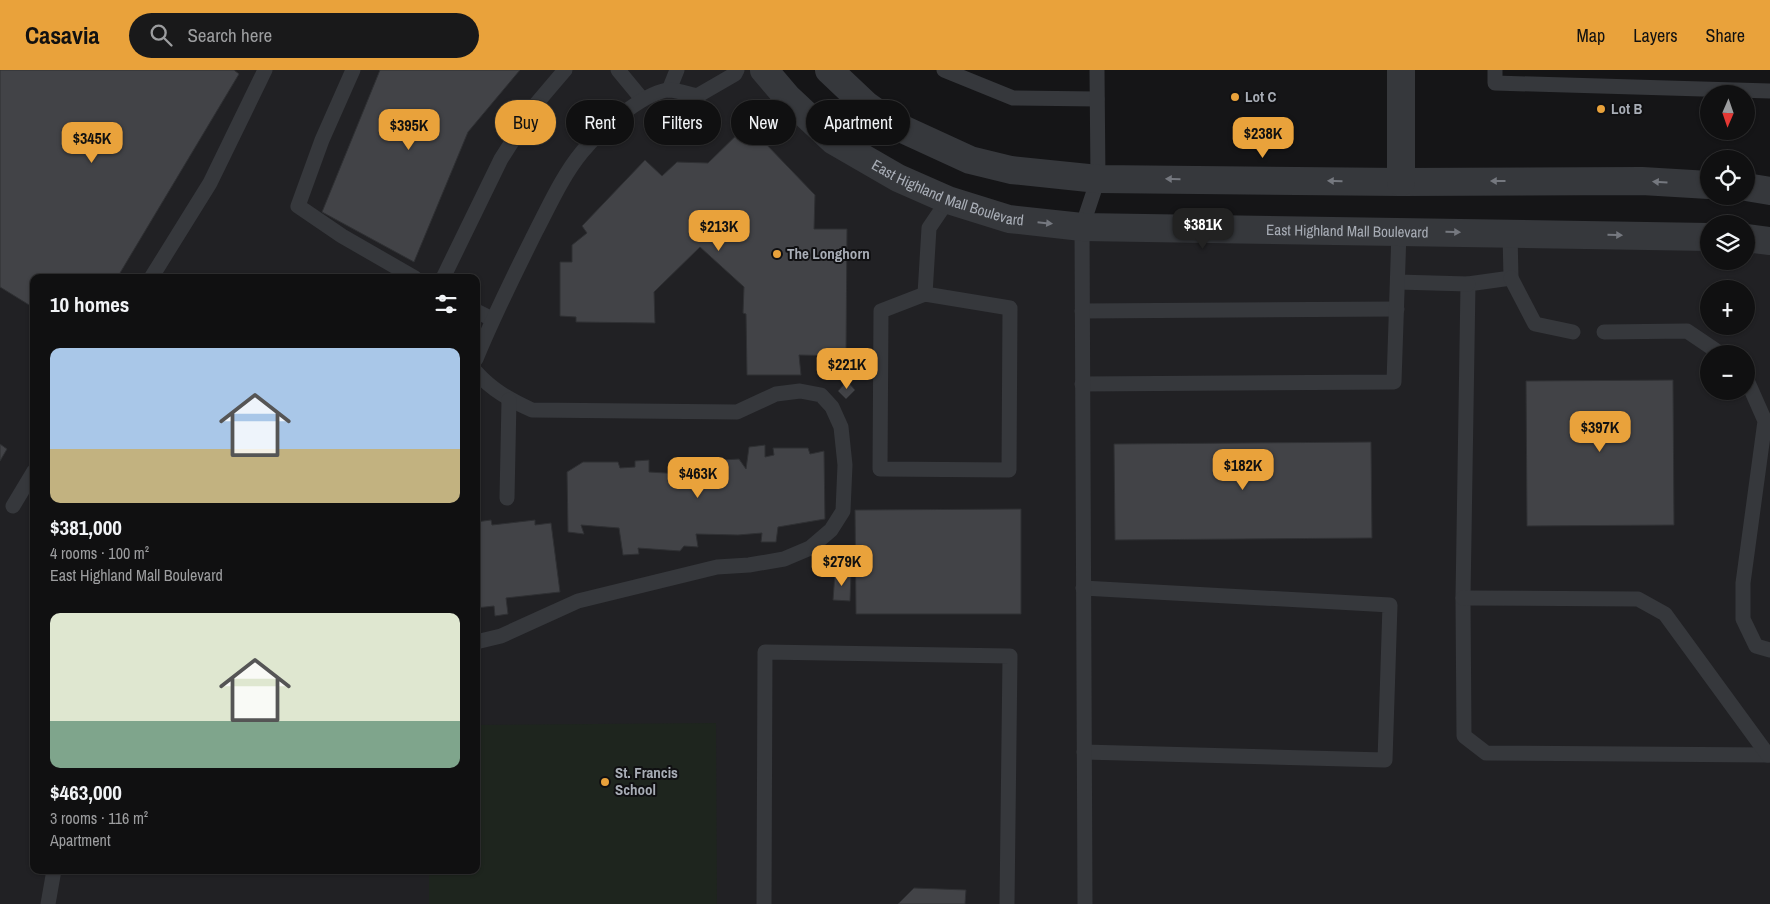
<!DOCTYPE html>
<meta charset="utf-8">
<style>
body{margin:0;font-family:"Archivo Narrow",sans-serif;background:#19191a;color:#f1f3f6;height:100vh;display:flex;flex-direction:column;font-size:19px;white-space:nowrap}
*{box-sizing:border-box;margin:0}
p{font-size:16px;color:#9c9d9f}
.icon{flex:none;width:28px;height:28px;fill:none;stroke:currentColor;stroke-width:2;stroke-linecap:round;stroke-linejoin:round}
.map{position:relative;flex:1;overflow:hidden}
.details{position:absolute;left:30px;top:204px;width:450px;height:600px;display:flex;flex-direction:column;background:#101011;border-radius:10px;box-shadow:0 1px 4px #0004,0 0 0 1px #303031}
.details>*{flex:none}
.banner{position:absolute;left:495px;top:30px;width:475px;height:45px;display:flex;gap:10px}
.needle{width:32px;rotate:182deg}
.buttons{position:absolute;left:1700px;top:15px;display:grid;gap:10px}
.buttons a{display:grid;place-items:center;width:55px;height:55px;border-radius:50%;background:#101011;box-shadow:0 1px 4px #0004,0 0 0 1px #303031;font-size:25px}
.price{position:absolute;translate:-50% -42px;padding:0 11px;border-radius:10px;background:#e9a23b;color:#111;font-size:16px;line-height:32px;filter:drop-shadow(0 1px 2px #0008)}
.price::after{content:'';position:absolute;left:50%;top:30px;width:15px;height:11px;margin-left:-8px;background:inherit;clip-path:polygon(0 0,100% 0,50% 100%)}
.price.current{background:#222;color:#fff}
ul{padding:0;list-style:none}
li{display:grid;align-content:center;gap:10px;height:265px;padding:0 20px}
li span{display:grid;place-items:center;height:155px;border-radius:10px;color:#555}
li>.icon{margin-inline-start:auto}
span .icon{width:90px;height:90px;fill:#fffc;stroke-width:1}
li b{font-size:21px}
h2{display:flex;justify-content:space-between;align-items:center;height:60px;padding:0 20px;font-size:21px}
.tag{padding:0 18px;border-radius:22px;background:#101011;box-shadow:0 1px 4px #0004,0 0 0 1px #303031;font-size:18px;line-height:45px}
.tag.current{background:#e9a23b;color:#111}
header{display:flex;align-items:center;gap:30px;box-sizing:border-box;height:70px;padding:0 25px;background:#e9a23b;color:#111}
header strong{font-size:24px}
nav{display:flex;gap:28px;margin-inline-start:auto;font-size:18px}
.search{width:350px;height:45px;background:#19191a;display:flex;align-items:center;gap:12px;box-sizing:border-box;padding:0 18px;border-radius:28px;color:#9c9d9f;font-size:19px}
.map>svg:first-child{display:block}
</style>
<header>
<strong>Casavia</strong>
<div class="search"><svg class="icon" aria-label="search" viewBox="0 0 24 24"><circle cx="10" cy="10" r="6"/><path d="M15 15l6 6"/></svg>Search here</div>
<nav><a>Map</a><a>Layers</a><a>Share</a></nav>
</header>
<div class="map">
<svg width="1770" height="834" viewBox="0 0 1770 834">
<rect width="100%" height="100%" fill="#151517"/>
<path fill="#212124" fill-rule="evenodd" d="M0,0H764L834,71L1009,149L1709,167V191H1746V168L1770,171V834H0ZM34,208H476V800H34ZM1709,219H1746V256H1709ZM1709,284H1746V321H1709Z"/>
<path fill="#1e251e" d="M716,653L717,834H429V800H476V655Z"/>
<g fill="#424347" stroke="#2f3033">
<path d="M0,0H234L239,4L117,208H34V238L0,217Z"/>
<path d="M380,0H520L468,62L414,192L322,142Z"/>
<path d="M750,52L768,69L765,73L815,125L814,159H847L846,286L799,285L801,305H747L746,244L743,243L744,217L700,177L654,222L655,253L576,252V247L560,246V192H572V175L587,163L582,156L645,90L662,106L677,92L708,93Z"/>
<path d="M1673,310L1674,455L1527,456L1526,311Z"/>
<path d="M847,311L855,320L846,329L838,321Z"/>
<path d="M1371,372L1372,468L1115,470L1114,374Z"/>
<path d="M0,374L7,379L0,391Z"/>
<path d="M765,375V387L774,385L773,378H808L810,384L824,381L825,449L778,457L776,472H761L762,463L738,465L696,464L698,477L684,476L680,481L638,478L639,484L623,485L619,458L581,455L584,464L568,462L567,402L583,392H618L620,398L635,397V391L649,390V402L682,404L684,409L693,407L708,391L739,389L746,399L749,377Z"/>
<path d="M1021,439V544H856L855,440Z"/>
<path d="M491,450L492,455L535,450V455L551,453L560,522L506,528L508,544L495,546L494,536L476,538V452Z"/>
<path d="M835,503L851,504L850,531L833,530Z"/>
<path d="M914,818L966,820L965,834H898Z"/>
</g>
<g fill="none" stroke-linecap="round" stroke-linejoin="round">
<g stroke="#36383c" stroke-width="15">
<path d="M353,0L322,70L298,136L342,166L415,208"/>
<path d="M618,0L642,29"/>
<path d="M944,0L1013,28L1097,29"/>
<path d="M1495,0V13L1770,21"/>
<path d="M669,20L677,0"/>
<path d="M1510,163L1511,208L1468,214L1463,528L1464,666L1486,683L1770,685"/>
<path d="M151,208L210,113L265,0"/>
<path d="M443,208L501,89L536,34L565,0"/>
<path d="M1511,208L1535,254L1573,262"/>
<path d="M1398,212L1468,214"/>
<path d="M925,224L1010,238L1009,400L880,399L881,241L925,224L929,158L948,130"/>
<path d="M476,241L492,249"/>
<path d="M1082,241L1397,239"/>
<path d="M1604,262L1687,261L1721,284"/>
<path d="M476,289C494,245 515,203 536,161C550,134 563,105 582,82C599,61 640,25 667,20C675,19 688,24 697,26L735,4L737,0"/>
<path d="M476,302C492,320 510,330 532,340L737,342L776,324L800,321L821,325L832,337L841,357L845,395L843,441L831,460L810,478L784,489L749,495L717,497L578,531L501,566L476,572"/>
<path d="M1746,308L1765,351L1743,513V549L1756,576L1770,580"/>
<path d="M1082,314L1394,312L1399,162"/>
<path d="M507,428L509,330"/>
<path d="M13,436L34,401"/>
<path d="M1083,518L1390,535L1385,690L1084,682"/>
<path d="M1463,528L1638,529L1665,544L1768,685"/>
<path d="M48,834L54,800"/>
<path d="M764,834L765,582L1010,586L1007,834"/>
<path d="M1085,834L1082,157L1098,109L1097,0"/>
</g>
<g stroke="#36383c" stroke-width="28">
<path id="s1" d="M764,0L788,28L834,71L898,108L948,130L1009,149L1082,157L1709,167"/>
<path d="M829,0L866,35L896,56L970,90L1011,100L1098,109L1401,112L1642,111L1709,115"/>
<path d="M1401,0V112"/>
<path d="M1746,117L1770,121"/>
<path d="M1746,168L1770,171"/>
</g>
</g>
<defs><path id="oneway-solid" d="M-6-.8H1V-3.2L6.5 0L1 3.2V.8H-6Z" transform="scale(1.25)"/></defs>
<g fill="#75787f">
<use href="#oneway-solid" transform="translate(1173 109) rotate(-179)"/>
<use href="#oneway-solid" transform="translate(1335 111) rotate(-179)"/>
<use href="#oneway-solid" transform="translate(1498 111) rotate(180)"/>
<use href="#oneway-solid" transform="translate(1660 112) rotate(-176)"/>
<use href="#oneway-solid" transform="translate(1045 153) rotate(6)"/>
<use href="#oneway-solid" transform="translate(1453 162) rotate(1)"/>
<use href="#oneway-solid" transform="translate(1615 165) rotate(1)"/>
</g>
<g fill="#e9a23b" stroke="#101012" stroke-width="2">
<circle cx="1235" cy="27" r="5"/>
<circle cx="1601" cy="39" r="5"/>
<circle cx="777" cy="184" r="5"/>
<circle cx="605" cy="712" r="5"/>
</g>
<g text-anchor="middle" stroke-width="4" stroke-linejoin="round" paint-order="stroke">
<g font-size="15" font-weight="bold" fill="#a8adb6" stroke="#101012" text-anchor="start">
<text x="1245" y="32">Lot C</text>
<text x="1611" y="44">Lot B</text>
<text x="787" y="189">The Longhorn</text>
<text x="615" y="708">St. Francis<tspan x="615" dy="17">School</tspan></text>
</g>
<g font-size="15" fill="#a8adb6" stroke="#101012">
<text dy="5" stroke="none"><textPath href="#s1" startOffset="226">East Highland Mall Boulevard</textPath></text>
<text dy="5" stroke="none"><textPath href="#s1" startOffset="631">East Highland Mall Boulevard</textPath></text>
</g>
</g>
</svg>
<div class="buttons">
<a><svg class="needle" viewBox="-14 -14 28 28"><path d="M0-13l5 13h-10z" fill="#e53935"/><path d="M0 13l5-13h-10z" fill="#9c9d9f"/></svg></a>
<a><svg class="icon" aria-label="locate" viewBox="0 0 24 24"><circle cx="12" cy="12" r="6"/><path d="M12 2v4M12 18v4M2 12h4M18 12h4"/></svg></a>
<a><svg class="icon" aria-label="layers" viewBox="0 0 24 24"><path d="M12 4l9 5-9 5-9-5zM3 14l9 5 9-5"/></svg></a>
<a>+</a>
<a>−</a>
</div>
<b class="price" style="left:409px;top:81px">$395K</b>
<b class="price" style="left:1263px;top:89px">$238K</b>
<b class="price" style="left:92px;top:94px">$345K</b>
<b class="price current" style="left:1203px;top:180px">$381K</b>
<b class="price" style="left:719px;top:182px">$213K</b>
<b class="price" style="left:847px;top:320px">$221K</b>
<b class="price" style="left:1600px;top:383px">$397K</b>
<b class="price" style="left:1243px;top:421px">$182K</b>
<b class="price" style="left:698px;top:429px">$463K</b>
<b class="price" style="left:842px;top:517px">$279K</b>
<div class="banner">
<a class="tag current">Buy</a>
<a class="tag">Rent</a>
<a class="tag">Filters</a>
<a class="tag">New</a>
<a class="tag">Apartment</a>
</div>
<section class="details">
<h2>10 homes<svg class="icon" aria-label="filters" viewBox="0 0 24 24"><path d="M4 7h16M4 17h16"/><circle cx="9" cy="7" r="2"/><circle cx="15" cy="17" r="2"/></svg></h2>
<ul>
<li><span style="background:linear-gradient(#a9c7e8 65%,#c2b280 0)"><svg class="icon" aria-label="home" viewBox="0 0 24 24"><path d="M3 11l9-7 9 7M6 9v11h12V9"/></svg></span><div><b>$381,000</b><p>4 rooms · 100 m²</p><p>East Highland Mall Boulevard</p></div></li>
<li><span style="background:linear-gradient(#dfe7d0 70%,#7fa58c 0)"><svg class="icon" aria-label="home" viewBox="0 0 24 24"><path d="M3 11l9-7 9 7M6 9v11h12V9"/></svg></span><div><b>$463,000</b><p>3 rooms · 116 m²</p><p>Apartment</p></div></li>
</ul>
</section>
</div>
